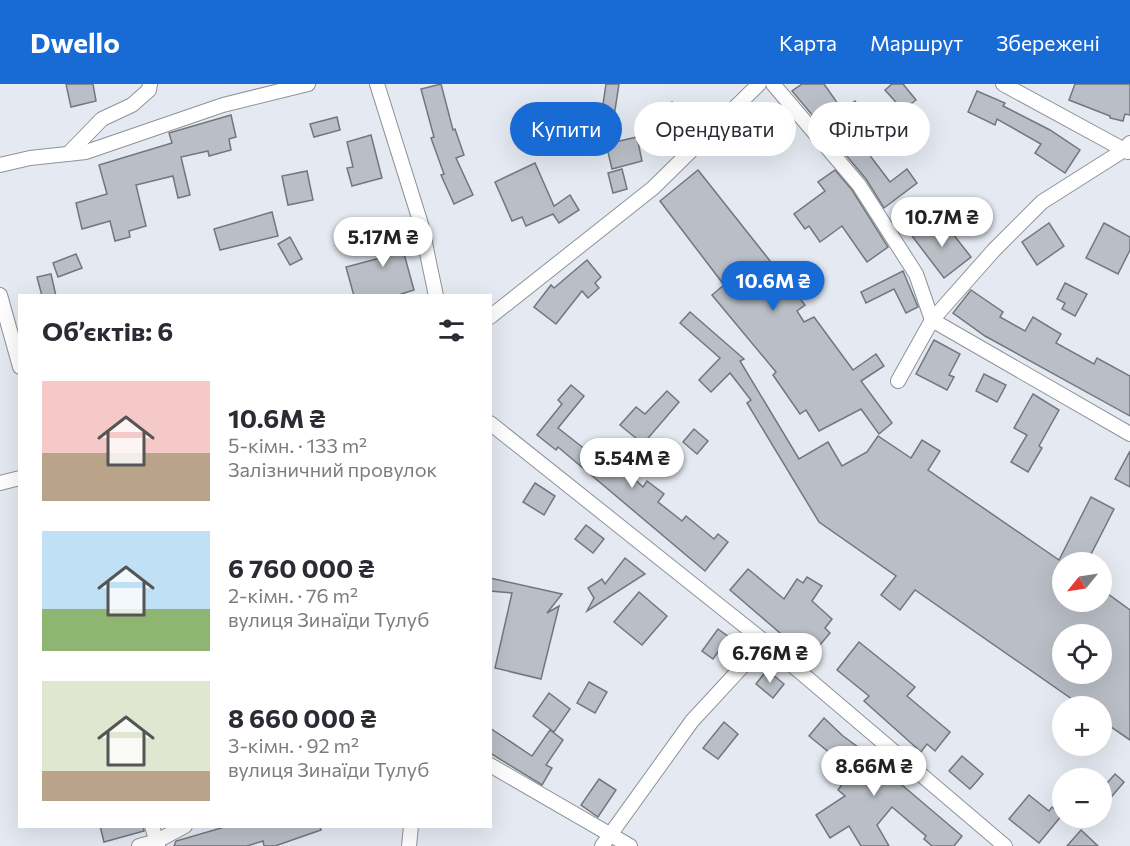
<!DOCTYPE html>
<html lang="uk">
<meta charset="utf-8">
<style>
body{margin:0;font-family:Commissioner,sans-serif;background:#f2f2f3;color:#2b2b33;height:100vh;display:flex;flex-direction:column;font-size:22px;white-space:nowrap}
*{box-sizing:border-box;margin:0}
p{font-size:20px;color:#7c7c81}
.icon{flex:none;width:33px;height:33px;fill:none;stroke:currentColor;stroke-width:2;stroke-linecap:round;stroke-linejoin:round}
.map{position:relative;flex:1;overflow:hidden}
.side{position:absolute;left:18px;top:210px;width:474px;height:534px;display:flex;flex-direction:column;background:#fff;border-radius:0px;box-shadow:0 6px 24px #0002}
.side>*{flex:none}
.banner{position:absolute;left:510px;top:18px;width:530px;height:54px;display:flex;gap:12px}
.needle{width:39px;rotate:240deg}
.fabs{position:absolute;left:1052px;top:468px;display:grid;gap:12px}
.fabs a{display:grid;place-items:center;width:60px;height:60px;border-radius:50%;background:#fff;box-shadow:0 6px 24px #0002;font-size:30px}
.price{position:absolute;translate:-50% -51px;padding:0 14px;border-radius:21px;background:#fff;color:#222;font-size:20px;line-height:39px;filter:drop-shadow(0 2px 3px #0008)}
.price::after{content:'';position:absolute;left:50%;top:36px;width:18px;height:14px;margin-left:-9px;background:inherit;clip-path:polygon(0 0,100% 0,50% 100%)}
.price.current{background:#186ad4;color:#fff}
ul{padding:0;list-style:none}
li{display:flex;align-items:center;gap:18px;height:150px;padding:0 24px}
li span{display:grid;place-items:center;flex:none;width:168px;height:120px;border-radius:0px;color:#555}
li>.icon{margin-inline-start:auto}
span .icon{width:72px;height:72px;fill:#fffc;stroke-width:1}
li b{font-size:26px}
h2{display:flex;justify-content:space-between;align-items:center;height:72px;padding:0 24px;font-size:26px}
.chip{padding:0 21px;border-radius:27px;background:#fff;box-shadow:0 6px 24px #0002;font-size:21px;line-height:54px}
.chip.current{background:#186ad4;color:#fff}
header{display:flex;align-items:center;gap:36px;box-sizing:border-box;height:84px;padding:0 30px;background:#186ad4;color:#fff}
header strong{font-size:28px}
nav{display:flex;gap:33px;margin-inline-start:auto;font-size:21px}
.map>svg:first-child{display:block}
</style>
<header>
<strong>Dwello</strong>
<nav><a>Карта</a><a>Маршрут</a><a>Збережені</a></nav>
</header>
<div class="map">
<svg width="1130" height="762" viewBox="0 0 1130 762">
<rect width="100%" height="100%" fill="#e5eaf2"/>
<g fill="#babfc7" stroke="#72777e" stroke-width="1.5" fill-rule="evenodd">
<path d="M66,0H93L96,17L71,23Z"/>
<path d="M441,0L453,46L455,45L464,71L456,74L473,111L454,120L441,91L444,90L431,54L434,53L421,5Z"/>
<path d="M606,0H619L611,52L564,61L557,29L603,20Z"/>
<path d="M802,0H824L843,27L855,17L866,31L849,44L890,98L907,85L917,99L884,124L866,95L792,7Z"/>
<path d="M892,0H903L916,16L903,26L885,6Z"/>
<path d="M1075,0H1130V31L1125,30L1123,37L1110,34V32L1069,16Z"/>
<path d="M977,7L1005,19L1003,22L1050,46L1080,66L1065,89L1035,69L1041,60L997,35L995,41L968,28Z"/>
<path d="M672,18L685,36L658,55L645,36Z"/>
<path d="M231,31L236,53L229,55L231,66L209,72L208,67L181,73L190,111L178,114L173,92L136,101L146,142L129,147L130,153L115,157L110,137L82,145L76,119L107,110L99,81L172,59L169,49Z"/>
<path d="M337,33L340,46L314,53L310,40Z"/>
<path d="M742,44L754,60L741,68L730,52Z"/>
<path d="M371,51L382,94L352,102L347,84L353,83L347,58Z"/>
<path d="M637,53L642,77L612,85L606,60Z"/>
<path d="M535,79L554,122L570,111L579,126L559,139L553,130L526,142L522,133L512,137L495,98Z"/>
<path d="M622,85L627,105L613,109L608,89Z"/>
<path d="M698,86L805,221L797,227L804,238L814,233L853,286L876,270L884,282L861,297L892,339L879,350L861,325L819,347L806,326L800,330L773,291L776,288L712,211L724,201L660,117Z"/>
<path d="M835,86L852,106L888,163L867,178L842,142L820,158L809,142L805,145L794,130L825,107L818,98Z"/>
<path d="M307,87L313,116L288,121L282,92Z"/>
<path d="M272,128L278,152L220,166L214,145Z"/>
<path d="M942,136L971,173L944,194L912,152L927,141L930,145Z"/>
<path d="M395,137L414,206L395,212H354L346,183L384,173L375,143Z"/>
<path d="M1049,139L1064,162L1037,181L1022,158Z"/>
<path d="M1104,139L1130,153V166L1118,190L1086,174Z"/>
<path d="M290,153L302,175L290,181L278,160Z"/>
<path d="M76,170L82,184L58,193L53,179Z"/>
<path d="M587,176L601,193L595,199L599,204L588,214L582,207L556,240L534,223L551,201L554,204Z"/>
<path d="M903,187L918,223L906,229L894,205L866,219L861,208Z"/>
<path d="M51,190L56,212H42L37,193Z"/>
<path d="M1065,199L1087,210L1075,232L1062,225L1065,219L1057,215Z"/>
<path d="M971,206L1003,228L1000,233L1025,247L1033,233L1061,250L1056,259L1094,280L1097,274L1130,292V332L985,252L953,229Z"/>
<path d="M690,228L744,275L740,277L799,375L828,358L842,382L867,368L878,352L911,374L922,356L940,367L928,386L1059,476L1091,413L1114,425L1087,478H1062V518H1101V505L1130,526V656L1101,636V622H1082L915,506L900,526L881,511L896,492L819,438L747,319L751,316L730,289L711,308L699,296L720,274L680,239ZM1062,550H1101V590H1062Z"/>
<path d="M934,256L960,270L949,291L954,293L947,306L916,290Z"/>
<path d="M984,290L1006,301L997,318L976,307Z"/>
<path d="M571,301L584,312L558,344L586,366L592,360L607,373L609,371L643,403L647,397L664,410L658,418L682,437L686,432L714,455L718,450L728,458L705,487L558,363L556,366L537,351L562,320L558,316Z"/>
<path d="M667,307L679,318L643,360L620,341L636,323L645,330Z"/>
<path d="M1033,310L1059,326L1039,362L1042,364L1028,388L1011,378L1027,351L1014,344Z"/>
<path d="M694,345L708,357L697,370L683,358Z"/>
<path d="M1130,367V403L1115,395Z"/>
<path d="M535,399L555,412L544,431L523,418Z"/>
<path d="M586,441L604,455L593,469L575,455Z"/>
<path d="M625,474L645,490L587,527L594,514L588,504L602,495L605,500Z"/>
<path d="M748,485L784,515L797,495L803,499L807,493L822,502L812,517L832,535L825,544L830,549L809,574L730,506Z"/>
<path d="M490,494L562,510L547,529L559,522L541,595L495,584L512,509L490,507Z"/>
<path d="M639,508L667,532L642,561L614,538Z"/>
<path d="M718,545L729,553L713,575L702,567Z"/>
<path d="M859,558L915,603L907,612L950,648L935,667L927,660L921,668L864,617L869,612L837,586Z"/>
<path d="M767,586L784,600L773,614L756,600Z"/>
<path d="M589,598L607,608L595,629L577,619Z"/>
<path d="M549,609L570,625L554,648L533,632Z"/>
<path d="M824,634L843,652L884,682L882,684L962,752L954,762H932L924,755L926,752L892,723L877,741L889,762H861L849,742L830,754L816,731L845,712L838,706L852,687L809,652Z"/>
<path d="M724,638L738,650L718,675L703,664Z"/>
<path d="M490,644L532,672L550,646L563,656L546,681L552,684L542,701L490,669Z"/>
<path d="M962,672L983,690L970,705L949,687Z"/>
<path d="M1115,690L1124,698L1101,725V706Z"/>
<path d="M599,695L616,706L598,733L581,721Z"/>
<path d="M1029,711L1049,727L1052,723L1062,731L1039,759L1009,735Z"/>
<path d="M100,742H143L144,747L104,758Z"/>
<path d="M228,742H320L321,746L275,762H264L263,757L247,762H174L176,757Z"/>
<path d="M1081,746L1098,762H1067Z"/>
</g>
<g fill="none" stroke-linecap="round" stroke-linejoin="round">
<defs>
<g id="minor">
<path d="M377,0L421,140L436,212"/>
<path d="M773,0L859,101L916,190L932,236L1130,350"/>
<path d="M1003,0L1128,68"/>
<path d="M68,70L102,35L132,21L149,6L150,0"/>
<path d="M0,81L30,74L86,68L223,21L308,0"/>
<path d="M0,211L20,283"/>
<path d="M490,233L653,104L759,0"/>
<path d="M898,297L932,236L994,166L1042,118L1124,66L1130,59"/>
<path d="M490,339L765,558L1005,762"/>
<path d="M0,399L20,394"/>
<path d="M490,681L630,762"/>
<path d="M152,742L158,762"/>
<path d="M139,762L157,757L185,742"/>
<path d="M409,762L411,742"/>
<path d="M602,762L692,637L765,558"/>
</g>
</defs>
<use href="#minor" stroke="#8e939a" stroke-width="16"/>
<use href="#minor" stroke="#fff" stroke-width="14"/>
</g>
</svg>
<div class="fabs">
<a><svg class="needle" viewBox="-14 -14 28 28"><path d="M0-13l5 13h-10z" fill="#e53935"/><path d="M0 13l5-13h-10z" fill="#7c7c81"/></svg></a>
<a><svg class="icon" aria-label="locate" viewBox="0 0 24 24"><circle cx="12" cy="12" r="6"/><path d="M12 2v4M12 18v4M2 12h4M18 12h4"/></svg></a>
<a>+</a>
<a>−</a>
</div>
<b class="price" style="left:942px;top:164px">10.7M ₴</b>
<b class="price" style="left:383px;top:184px">5.17M ₴</b>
<b class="price current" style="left:773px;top:228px">10.6M ₴</b>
<b class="price" style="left:632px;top:405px">5.54M ₴</b>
<b class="price" style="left:770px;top:600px">6.76M ₴</b>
<b class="price" style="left:874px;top:713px">8.66M ₴</b>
<div class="banner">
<a class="chip current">Купити</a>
<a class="chip">Орендувати</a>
<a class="chip">Фільтри</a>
</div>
<section class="side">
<h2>Об’єктів: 6<svg class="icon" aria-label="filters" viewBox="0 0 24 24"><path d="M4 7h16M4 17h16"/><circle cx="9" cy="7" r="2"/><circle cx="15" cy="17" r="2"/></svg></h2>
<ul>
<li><span style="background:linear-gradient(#f6c9c9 60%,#b9a48a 0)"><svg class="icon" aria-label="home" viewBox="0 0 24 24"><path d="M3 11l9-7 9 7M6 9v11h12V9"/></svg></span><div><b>10.6M ₴</b><p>5-кімн. · 133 m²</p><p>Залізничний провулок</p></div></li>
<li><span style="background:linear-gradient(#bfe0f5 65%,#8fb573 0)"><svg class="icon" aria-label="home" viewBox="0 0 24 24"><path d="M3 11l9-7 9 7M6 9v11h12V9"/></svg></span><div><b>6 760 000 ₴</b><p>2-кімн. · 76 m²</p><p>вулиця Зинаїди Тулуб</p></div></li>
<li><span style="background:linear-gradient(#dfe7d0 75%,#b9a48a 0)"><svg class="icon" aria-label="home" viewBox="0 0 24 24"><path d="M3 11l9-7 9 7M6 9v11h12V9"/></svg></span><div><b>8 660 000 ₴</b><p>3-кімн. · 92 m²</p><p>вулиця Зинаїди Тулуб</p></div></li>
</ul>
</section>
</div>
